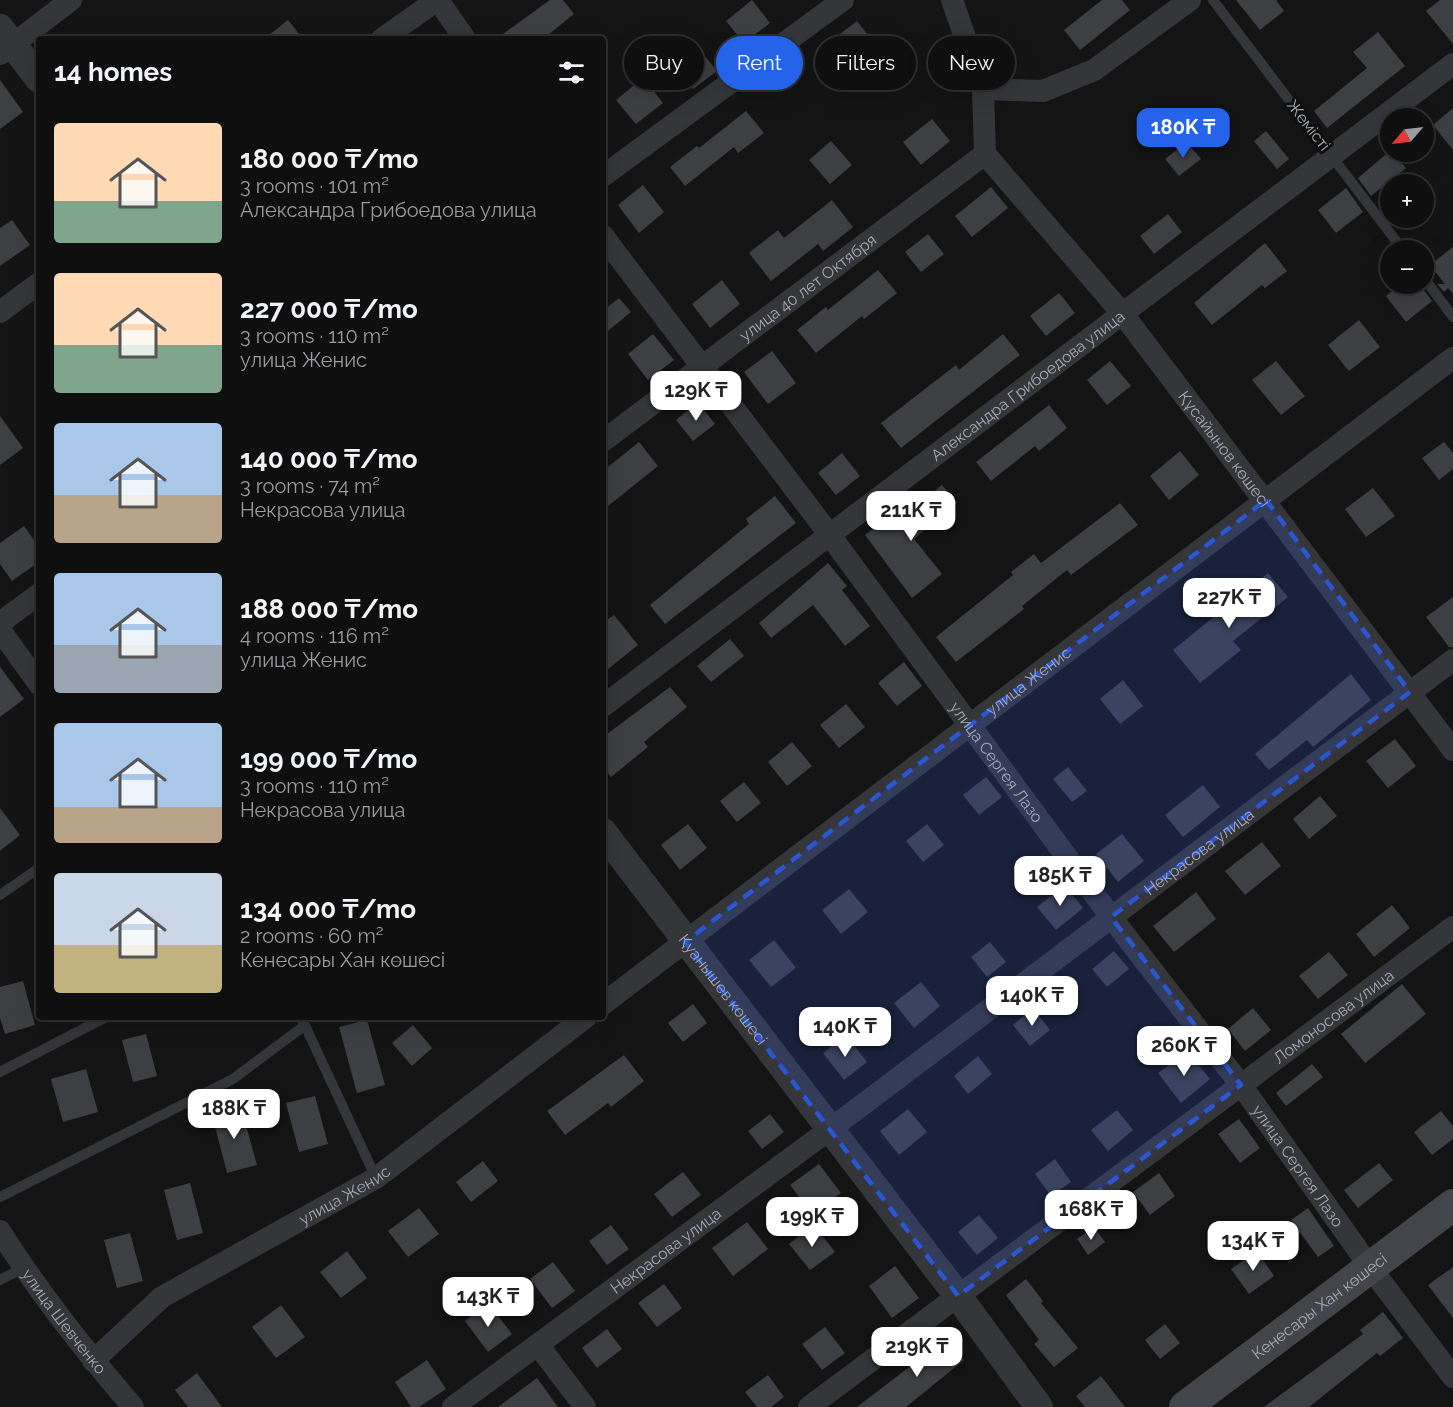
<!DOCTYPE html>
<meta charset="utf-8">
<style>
body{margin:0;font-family:Raleway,sans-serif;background:#1d1d1e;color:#f1f3f6;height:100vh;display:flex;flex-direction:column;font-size:22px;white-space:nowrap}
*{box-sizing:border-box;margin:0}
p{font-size:20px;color:#9b9c9f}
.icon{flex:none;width:33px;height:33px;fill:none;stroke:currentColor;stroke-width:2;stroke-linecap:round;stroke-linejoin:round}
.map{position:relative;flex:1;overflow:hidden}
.sheet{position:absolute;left:36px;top:36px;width:570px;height:984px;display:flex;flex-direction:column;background:#0f0f10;border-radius:6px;box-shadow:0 6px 24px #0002,0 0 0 2px #2f2f30}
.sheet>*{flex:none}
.hud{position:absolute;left:624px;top:36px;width:570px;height:54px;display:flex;gap:12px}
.needle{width:39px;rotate:242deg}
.buttons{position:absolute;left:1380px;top:108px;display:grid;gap:12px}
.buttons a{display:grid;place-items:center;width:54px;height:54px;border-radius:50%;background:#0f0f10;box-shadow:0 6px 24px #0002,0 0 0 2px #2f2f30;font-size:30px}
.price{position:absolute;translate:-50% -51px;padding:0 14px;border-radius:12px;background:#fff;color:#222;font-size:20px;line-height:39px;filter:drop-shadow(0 2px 3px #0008)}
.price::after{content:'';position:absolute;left:50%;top:36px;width:18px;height:14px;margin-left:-9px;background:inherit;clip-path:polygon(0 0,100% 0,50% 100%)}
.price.active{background:#2563eb;color:#fff}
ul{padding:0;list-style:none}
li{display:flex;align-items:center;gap:18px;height:150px;padding:0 18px}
li span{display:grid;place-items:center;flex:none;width:168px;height:120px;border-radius:6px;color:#555}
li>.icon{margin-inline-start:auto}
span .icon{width:72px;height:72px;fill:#fffc;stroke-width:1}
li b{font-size:26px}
h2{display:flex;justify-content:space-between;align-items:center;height:72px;padding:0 18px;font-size:26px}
.tag{padding:0 21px;border-radius:27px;background:#0f0f10;box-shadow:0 6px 24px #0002,0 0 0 2px #2f2f30;font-size:21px;line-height:54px}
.tag.active{background:#2563eb;color:#fff}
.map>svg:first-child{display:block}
</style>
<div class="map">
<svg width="1453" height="1407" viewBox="0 0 1453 1407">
<rect width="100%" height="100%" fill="#141415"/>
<g fill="#3e3f42">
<path d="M550,0H563L574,14L543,39H496Z"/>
<path d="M752,0L770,23L744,43L726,21Z"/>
<path d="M1102,0H1122L1130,10L1080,50L1064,30Z"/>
<path d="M1236,0H1276L1284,11L1260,30Z"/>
<path d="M1440,0H1453V44L1426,11Z"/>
<path d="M288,20L303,39H264Z"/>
<path d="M857,21L875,44L849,65L831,41Z"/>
<path d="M1378,32L1405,66L1327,128L1314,111L1367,68L1353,52Z"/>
<path d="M699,49L717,71L693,89L676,67Z"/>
<path d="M643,78L663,103L636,124L616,100Z"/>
<path d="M0,80L23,112L0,129Z"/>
<path d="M1453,108V150L1433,125Z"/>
<path d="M746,111L764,133L738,153L734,147L685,186L670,167L697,146L699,148Z"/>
<path d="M932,119L950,141L921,165L903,142Z"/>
<path d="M1266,131L1289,159L1277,169L1254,141Z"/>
<path d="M831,141L852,165L830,184L809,160Z"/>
<path d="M1187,142L1201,159L1179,176L1165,159Z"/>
<path d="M1390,151L1406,168L1371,196L1358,178Z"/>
<path d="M643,185L664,212L639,233L618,205Z"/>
<path d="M991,187L1008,208L972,237L955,216Z"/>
<path d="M1346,188L1363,212L1336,233L1318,210Z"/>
<path d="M832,200L853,227L823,251L818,244L771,281L749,253L778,230L784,238Z"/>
<path d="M1168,214L1182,232L1154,254L1140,236Z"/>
<path d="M12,220L30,245L0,266V228Z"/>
<path d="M928,234L944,254L921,272L905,252Z"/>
<path d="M1265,243L1287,271L1265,288L1262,285L1212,325L1194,303Z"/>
<path d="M1453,247V294L1448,288L1444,292L1437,284H1445L1430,265Z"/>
<path d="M878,270L897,293L864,319L862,316L816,353L797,330L826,307L828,310Z"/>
<path d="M722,280L740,304L710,328L692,304Z"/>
<path d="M1401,284H1419L1432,301L1406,322L1386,296Z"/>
<path d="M1059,293L1075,313L1046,336L1030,316Z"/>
<path d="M619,298L631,312L603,335V311Z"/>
<path d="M1359,320L1380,347L1349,371L1328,345Z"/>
<path d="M653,334L674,360L648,380L628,354Z"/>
<path d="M1003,334L1020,355L901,448L881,423L956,365L959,370Z"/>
<path d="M772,351L796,383L768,404L744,372Z"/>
<path d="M1110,361L1131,386L1107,405L1087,380Z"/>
<path d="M1276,361L1305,396L1281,415L1252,380Z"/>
<path d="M698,402L715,424L693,441L676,420Z"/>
<path d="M1049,405L1067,428L1039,451L1035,446L991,481L976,462Z"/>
<path d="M0,416L23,448L0,465Z"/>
<path d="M639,442L658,466L603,510V471Z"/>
<path d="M1444,442L1453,453V469L1439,480L1422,458Z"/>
<path d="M1180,451L1199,475L1169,500L1150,476Z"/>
<path d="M842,453L860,476L836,495L818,473Z"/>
<path d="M942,485L957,503L914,539L942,574L912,598L865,535L891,515L896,522Z"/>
<path d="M1373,488L1395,516L1366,537L1345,509Z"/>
<path d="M775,496L796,523L665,624L650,605L749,524L746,519Z"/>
<path d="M1120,503L1138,525L1071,575L1067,570L1022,606L1024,609L956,662L936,637L1013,575L1011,572L1034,554L1041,563Z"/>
<path d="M24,526L39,547V562L12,581L0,564V543Z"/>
<path d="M828,563L847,586L842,590L870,626L845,646L813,605L771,638L759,623Z"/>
<path d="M1268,573L1288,597L1233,641L1241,650L1200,683L1173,650Z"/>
<path d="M1453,597V647H1449L1426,617Z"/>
<path d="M614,615L638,645L603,673V623Z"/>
<path d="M730,639L744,656L711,682L697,666Z"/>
<path d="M904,662L922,686L897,706L878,683Z"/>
<path d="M0,667L24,699L0,717Z"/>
<path d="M1351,674L1371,700L1313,747L1307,740L1269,770L1255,754Z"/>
<path d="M1123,680L1143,706L1120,724L1100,699Z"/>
<path d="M670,687L687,707L644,742L648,747L611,777L603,767V737Z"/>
<path d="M846,704L865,727L839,748L820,725Z"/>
<path d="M1395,739L1416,766L1388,788L1366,761Z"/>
<path d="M792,742L812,766L787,786L768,762Z"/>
<path d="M1068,767L1087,791L1072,802L1053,779Z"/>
<path d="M986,777L1002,797L979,815L963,795Z"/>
<path d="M744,782L761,803L737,822L720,801Z"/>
<path d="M1203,785L1220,807L1183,837L1165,815Z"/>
<path d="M1320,796L1337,816L1309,839L1293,819Z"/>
<path d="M0,808L20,835L0,851Z"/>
<path d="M688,824L707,848L680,870L661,845Z"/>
<path d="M927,824L944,845L923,862L906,841Z"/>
<path d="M1122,834L1144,861L1118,882L1096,854Z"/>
<path d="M1262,842L1281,866L1245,895L1225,871Z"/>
<path d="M1065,885L1083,908L1056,930L1037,907Z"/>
<path d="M849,889L868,912L841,934L822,910Z"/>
<path d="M1196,892L1216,919L1174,952L1153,926Z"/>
<path d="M1392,905L1410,928L1374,957L1356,934Z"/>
<path d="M774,940L796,968L771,987L749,960Z"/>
<path d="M990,942L1006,962L987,977L971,957Z"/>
<path d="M1114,951L1129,969L1107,987L1092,969Z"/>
<path d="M1329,952L1348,975L1318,999L1299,976Z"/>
<path d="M23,981L35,1025L5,1034L0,1018V987Z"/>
<path d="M921,982L940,1006L914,1028L894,1003Z"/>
<path d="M1402,984L1426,1014L1365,1063L1341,1034Z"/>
<path d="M693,1004L707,1023L683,1042L668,1023Z"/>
<path d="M1033,1008L1050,1030L1030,1046L1013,1025Z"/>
<path d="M1253,1008L1271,1030L1245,1051L1228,1029Z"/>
<path d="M367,1020L385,1085L357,1093L339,1027Z"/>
<path d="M413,1025L432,1048L412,1066L392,1043Z"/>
<path d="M146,1034L157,1076L133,1082L122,1040Z"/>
<path d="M846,1035L867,1062L844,1080L823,1053Z"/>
<path d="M1187,1051L1210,1079L1181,1103L1158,1073Z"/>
<path d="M624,1055L644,1081L611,1107L608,1103L565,1135L547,1111Z"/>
<path d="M978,1056L992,1074L968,1094L954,1076Z"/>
<path d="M1312,1064L1323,1077L1286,1106L1276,1093Z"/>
<path d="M86,1069L98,1112L63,1122L51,1079Z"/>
<path d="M315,1096L328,1144L299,1152L286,1103Z"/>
<path d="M241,1107L257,1165L227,1173L212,1115Z"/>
<path d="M908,1109L927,1132L899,1155L880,1131Z"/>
<path d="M1117,1110L1133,1130L1108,1151L1091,1130Z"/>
<path d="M1441,1111L1453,1126V1139L1432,1155L1414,1132Z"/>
<path d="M770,1114L784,1132L762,1149L748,1131Z"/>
<path d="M1239,1119L1260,1148L1240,1163L1218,1134Z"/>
<path d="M1055,1159L1071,1182L1051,1196L1035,1174Z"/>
<path d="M483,1161L498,1181L471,1202L456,1182Z"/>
<path d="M1379,1163L1393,1180L1358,1208L1344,1190Z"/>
<path d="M819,1164L841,1193L812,1214L790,1185Z"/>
<path d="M683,1172L701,1195L672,1217L654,1194Z"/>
<path d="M1159,1173L1175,1196L1150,1215L1133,1192Z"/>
<path d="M190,1183L203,1233L177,1240L164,1190Z"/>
<path d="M419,1208L439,1234L408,1257L388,1231Z"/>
<path d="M1308,1208L1334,1246L1318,1257L1291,1220Z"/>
<path d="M979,1215L998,1238L977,1255L958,1232Z"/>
<path d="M747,1222L768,1249L733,1276L712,1248Z"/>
<path d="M611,1225L629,1249L607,1265L589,1241Z"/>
<path d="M814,1225L835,1252L810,1270L789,1244Z"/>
<path d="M1094,1227L1105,1242L1088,1255L1077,1239Z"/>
<path d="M130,1233L143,1281L117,1288L104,1240Z"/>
<path d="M347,1251L367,1278L341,1298L320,1272Z"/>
<path d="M1257,1251L1274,1276L1249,1294L1231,1269Z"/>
<path d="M553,1262L575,1291L552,1308L530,1279Z"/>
<path d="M895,1266L919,1298L892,1318L869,1286Z"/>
<path d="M1453,1267V1318L1428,1285Z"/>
<path d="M1026,1279L1043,1301L1041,1303L1078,1348L1054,1367L1034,1344L1039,1340L1006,1295Z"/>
<path d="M664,1284L682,1308L657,1327L638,1303Z"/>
<path d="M488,1303L512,1334L488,1352L465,1321Z"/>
<path d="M281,1305L305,1337L276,1358L252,1327Z"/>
<path d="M1383,1312L1403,1338L1380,1356L1377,1353L1309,1407H1264L1363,1334L1360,1330Z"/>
<path d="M1165,1324L1180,1343L1160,1359L1145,1340Z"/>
<path d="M825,1327L845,1353L822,1370L802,1344Z"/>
<path d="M607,1329L622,1349L597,1368L582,1348Z"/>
<path d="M947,1338L964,1360L906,1407H857Z"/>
<path d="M427,1360L446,1389L419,1407H411L395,1382Z"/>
<path d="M197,1373L222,1407H188L175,1390Z"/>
<path d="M768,1375L784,1397L771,1407H757L745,1392Z"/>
<path d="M1101,1376L1125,1407H1085L1076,1396Z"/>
<path d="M537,1378L558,1407H498Z"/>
</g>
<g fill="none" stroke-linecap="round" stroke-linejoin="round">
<g stroke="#35363a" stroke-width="10">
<path d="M1213,0L1403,250"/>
<path d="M1424,278L1453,317"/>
<path d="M0,895L39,868"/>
<path d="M301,1017L376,1178"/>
<path d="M0,1072L106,1017"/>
<path d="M0,1197L233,1079L304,1026"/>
<path d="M0,1280L23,1268"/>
</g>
<g stroke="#35363a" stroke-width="22">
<path d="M438,0L465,39"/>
<path d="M952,0L983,89L985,154"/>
<path d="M382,39L437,0"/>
<path d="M0,54L71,0"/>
<path d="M983,89L1043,91L1094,70L1190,0"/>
<path id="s1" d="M985,154L1122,313L1453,750"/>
<path d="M603,176L843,0"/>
<path id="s2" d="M603,236L829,534L1111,917L1241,1085L1370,1267L1453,1377"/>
<path d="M0,312L39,283"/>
<path id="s3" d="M603,441L985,154"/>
<path d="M0,623L39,594"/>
<path d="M0,630L39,684"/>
<path id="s4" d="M603,706L1453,64"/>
<path id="s5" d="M603,1004L1453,358"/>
<path id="s6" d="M0,1231C39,1293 85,1351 133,1407"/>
<path d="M538,1345L585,1407"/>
<path id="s7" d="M93,1361L162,1297L376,1178L586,1017"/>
<path id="s8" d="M453,1407L829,1130L1453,660"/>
<path id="s9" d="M809,1407L1453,927"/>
</g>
<g stroke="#35363a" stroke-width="28">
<path d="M0,28L39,79"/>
<path id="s10" d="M603,832L958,1296L1039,1407"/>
</g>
<path stroke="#43454a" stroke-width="32" id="s11" d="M1185,1407L1453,1205"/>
</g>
<path fill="#2b57d5" fill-opacity="0.2" stroke="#2b57d5" stroke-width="4.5" stroke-dasharray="12 8" stroke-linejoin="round" d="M1266,500L1410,692L1111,917L1241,1085L958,1296L685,942Z"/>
<g text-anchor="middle" stroke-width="6" stroke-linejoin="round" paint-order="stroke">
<g font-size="16" fill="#a6aab6" stroke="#0f0f10">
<text transform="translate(1309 125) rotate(52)" y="6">Жемісті</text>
<text dy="6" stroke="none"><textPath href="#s3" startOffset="256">улица 40 лет Октября</textPath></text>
<text dy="6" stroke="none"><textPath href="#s4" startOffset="532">Александра Грибоедова улица</textPath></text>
<text dy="6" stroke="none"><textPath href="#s1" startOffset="380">Құсайынов көшесі</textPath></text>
<text dy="6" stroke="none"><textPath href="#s5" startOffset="534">улица Женис</textPath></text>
<text dy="6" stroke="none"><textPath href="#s2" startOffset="657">улица Сергея Лазо</textPath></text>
<text dy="6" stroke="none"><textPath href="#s8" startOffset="930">Некрасова улица</textPath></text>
<text dy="6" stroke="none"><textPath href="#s10" startOffset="198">Қуанышев көшесі</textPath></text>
<text dy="6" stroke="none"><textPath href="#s9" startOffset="654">Ломоносова улица</textPath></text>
<text dy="6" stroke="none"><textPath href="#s2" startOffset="1161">улица Сергея Лазо</textPath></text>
<text dy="6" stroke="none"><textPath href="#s7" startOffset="303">улица Женис</textPath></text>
<text dy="6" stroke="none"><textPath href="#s8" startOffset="264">Некрасова улица</textPath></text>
<text dy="6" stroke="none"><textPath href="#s11" startOffset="168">Кенесары Хан көшесі</textPath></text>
<text dy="6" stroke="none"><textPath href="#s6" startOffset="111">улица Шевченко</textPath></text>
</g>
</g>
</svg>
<div class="buttons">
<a><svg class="needle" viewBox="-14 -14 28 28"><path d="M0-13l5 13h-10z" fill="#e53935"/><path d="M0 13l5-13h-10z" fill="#9b9c9f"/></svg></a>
<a>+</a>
<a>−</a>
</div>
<b class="price active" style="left:1183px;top:159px">180K ₸</b>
<b class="price" style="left:696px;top:422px">129K ₸</b>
<b class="price" style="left:911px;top:542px">211K ₸</b>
<b class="price" style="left:1229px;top:629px">227K ₸</b>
<b class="price" style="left:1060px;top:907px">185K ₸</b>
<b class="price" style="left:1032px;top:1027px">140K ₸</b>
<b class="price" style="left:845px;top:1058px">140K ₸</b>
<b class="price" style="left:1184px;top:1077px">260K ₸</b>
<b class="price" style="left:234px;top:1140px">188K ₸</b>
<b class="price" style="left:1091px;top:1241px">168K ₸</b>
<b class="price" style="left:812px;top:1248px">199K ₸</b>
<b class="price" style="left:1253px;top:1272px">134K ₸</b>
<b class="price" style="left:488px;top:1328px">143K ₸</b>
<b class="price" style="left:917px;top:1378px">219K ₸</b>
<div class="hud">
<a class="tag">Buy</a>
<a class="tag active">Rent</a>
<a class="tag">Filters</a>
<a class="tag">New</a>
</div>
<section class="sheet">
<h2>14 homes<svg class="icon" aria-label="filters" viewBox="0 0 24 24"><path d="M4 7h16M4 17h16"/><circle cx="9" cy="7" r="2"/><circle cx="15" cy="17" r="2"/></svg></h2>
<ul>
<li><span style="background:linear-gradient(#ffd9b3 65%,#7fa58c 0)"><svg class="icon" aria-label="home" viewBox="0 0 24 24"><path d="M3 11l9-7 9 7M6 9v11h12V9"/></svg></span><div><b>180 000 ₸/mo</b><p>3 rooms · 101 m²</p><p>Александра Грибоедова улица</p></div></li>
<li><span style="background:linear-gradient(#ffd9b3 60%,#7fa58c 0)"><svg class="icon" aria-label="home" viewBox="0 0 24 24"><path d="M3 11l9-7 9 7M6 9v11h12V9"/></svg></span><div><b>227 000 ₸/mo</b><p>3 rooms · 110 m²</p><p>улица Женис</p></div></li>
<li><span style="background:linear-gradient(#a9c7e8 60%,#b9a48a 0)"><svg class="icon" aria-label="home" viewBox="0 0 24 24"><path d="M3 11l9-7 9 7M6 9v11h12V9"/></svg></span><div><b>140 000 ₸/mo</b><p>3 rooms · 74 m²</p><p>Некрасова улица</p></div></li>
<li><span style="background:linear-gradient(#a9c7e8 60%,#9aa5b1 0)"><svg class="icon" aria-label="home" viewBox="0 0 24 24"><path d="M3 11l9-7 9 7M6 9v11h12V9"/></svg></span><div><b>188 000 ₸/mo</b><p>4 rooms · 116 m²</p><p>улица Женис</p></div></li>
<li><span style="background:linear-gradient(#a9c7e8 70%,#b9a48a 0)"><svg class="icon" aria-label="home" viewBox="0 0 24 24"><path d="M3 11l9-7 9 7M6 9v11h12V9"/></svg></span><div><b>199 000 ₸/mo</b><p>3 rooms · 110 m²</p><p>Некрасова улица</p></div></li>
<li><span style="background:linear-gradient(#c9d6e8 60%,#c2b280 0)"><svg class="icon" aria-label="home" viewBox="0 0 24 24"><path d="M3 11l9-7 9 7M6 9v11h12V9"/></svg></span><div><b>134 000 ₸/mo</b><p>2 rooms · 60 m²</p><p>Кенесары Хан көшесі</p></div></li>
</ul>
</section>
</div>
